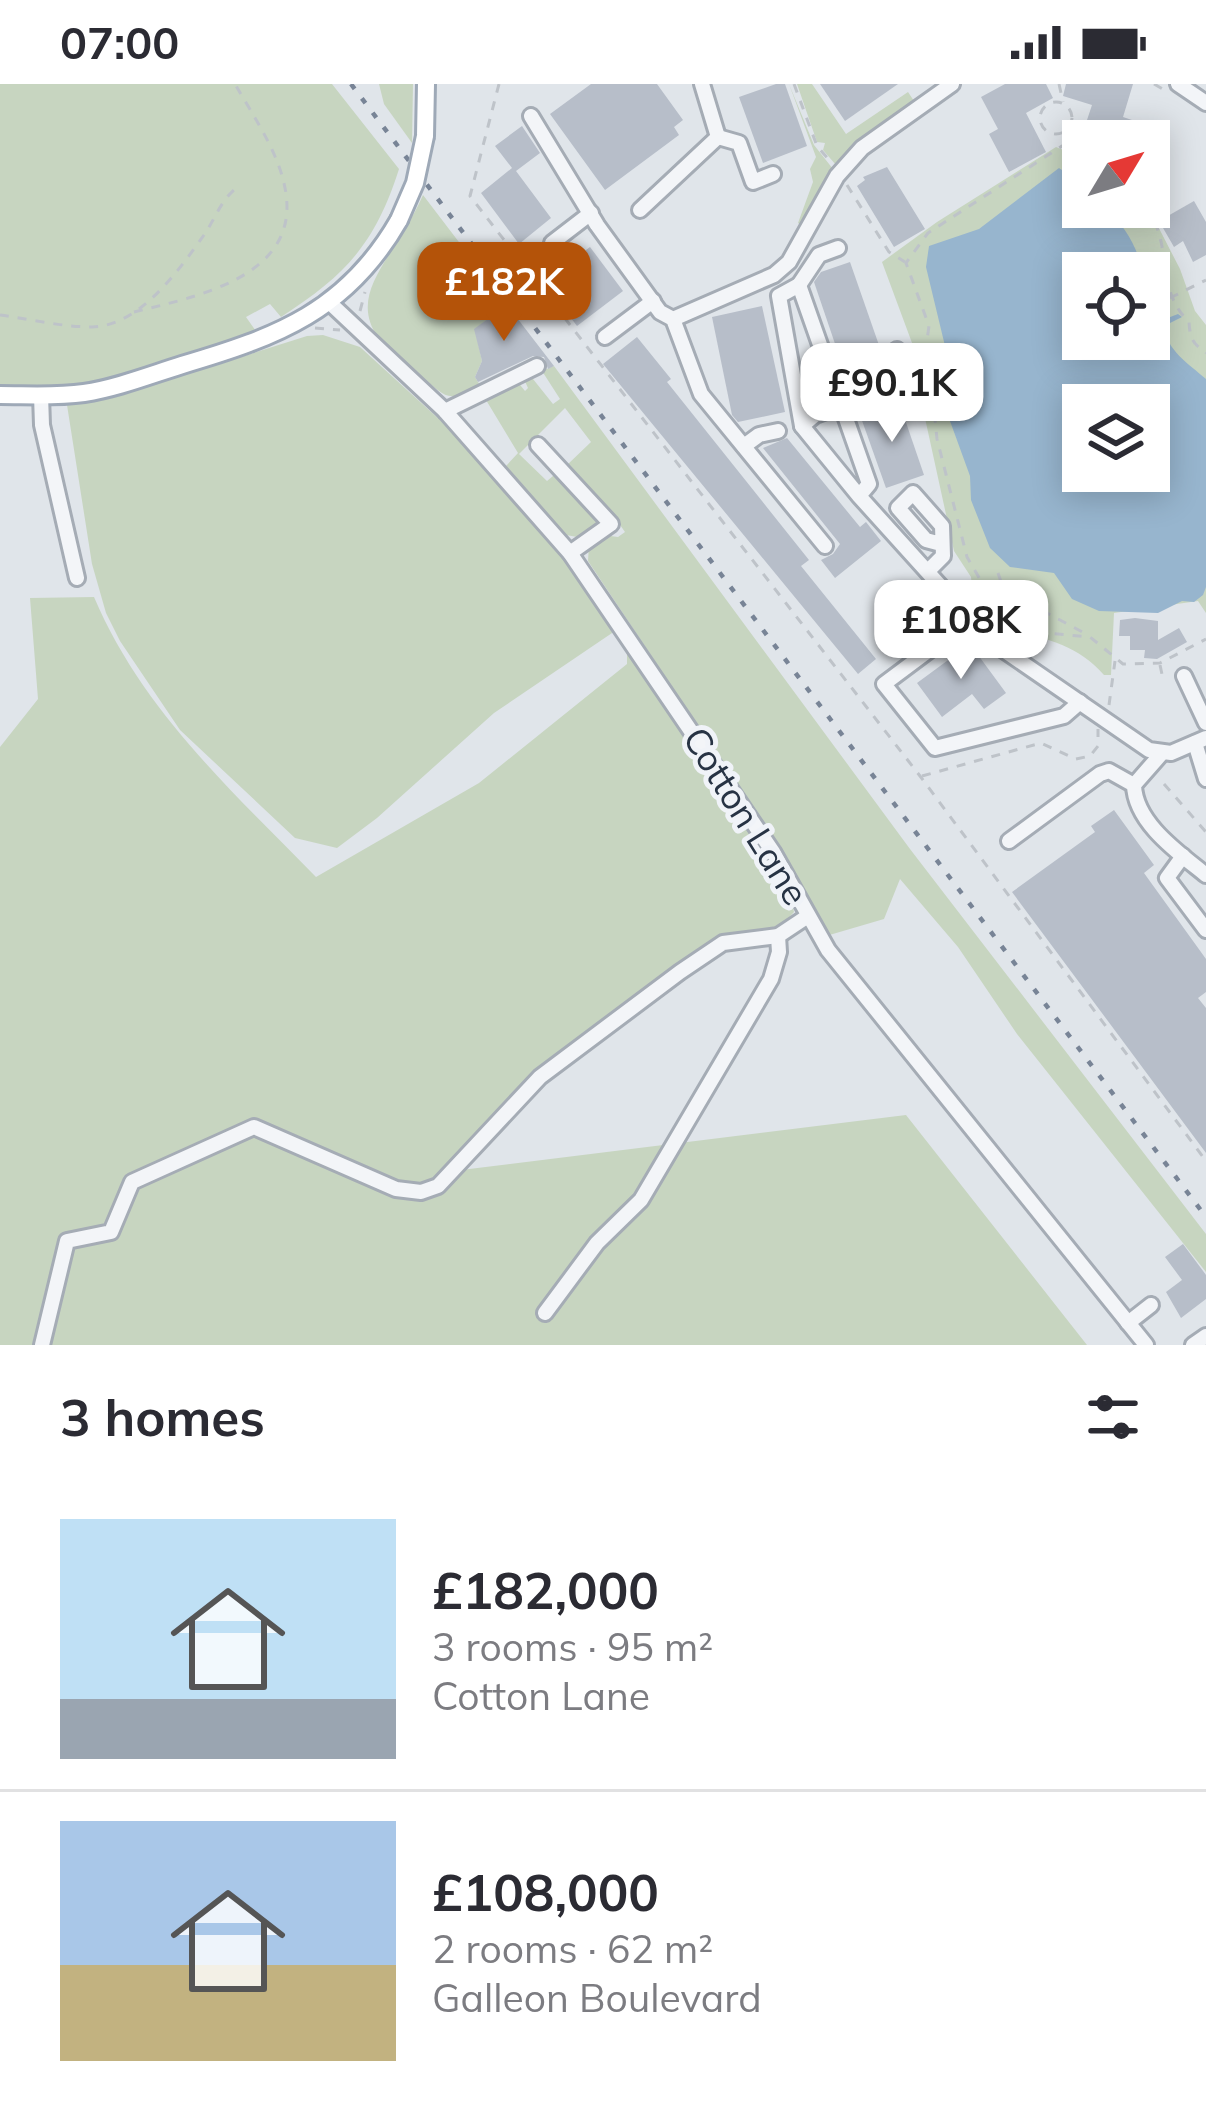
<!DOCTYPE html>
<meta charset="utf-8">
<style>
body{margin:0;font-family:Mulish,sans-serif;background:#f2f2f3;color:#2b2b33;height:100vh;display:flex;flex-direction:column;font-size:45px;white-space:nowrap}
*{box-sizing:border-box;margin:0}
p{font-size:39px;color:#7c7c81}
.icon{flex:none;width:66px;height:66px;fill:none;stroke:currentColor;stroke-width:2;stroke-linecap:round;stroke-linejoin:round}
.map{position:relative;height:1261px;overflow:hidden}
.drawer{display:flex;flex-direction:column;background:#fff;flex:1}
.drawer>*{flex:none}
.needle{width:78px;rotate:52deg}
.fabs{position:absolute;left:1062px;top:36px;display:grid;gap:24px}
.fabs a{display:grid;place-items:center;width:108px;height:108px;border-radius:0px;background:#fff;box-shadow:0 6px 30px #0003;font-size:60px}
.price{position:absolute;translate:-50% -102px;padding:0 27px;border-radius:24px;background:#fff;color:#222;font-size:39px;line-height:78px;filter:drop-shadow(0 3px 6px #0008)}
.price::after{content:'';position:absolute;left:50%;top:72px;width:36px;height:27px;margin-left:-18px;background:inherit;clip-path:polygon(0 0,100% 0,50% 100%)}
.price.selected{background:#b45309;color:#fff}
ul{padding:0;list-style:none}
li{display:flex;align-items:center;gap:36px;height:300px;padding:0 60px}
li+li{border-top:3px solid #e1e1e2}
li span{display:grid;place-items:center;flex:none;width:336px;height:240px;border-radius:0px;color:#555}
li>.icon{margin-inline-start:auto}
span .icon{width:144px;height:144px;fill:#fffc;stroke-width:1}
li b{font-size:51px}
h2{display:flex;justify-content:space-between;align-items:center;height:144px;padding:0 60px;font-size:51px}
.status{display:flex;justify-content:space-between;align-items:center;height:84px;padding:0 60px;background:#fff;direction:ltr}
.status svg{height:33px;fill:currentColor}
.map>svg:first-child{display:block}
</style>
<div class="status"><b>07:00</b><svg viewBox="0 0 49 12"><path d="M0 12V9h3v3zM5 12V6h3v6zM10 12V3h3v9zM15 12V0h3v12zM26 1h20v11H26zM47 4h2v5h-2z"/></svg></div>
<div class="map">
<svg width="1206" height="1261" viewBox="0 0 1206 1261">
<rect width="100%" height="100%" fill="#e0e5ea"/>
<g fill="#c7d5c0" fill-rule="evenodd">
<path d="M0,0H332L399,85C375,160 346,191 281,233L270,220L246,233L258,250L126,290L65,303L0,301Z"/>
<path d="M379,0H413L412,59L384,20Z"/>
<path d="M789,0L814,61L833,85L802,142L798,139L813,98L810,85L816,73Z"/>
<path d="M797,0H812L846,50L908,8L914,17L865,51L836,81L823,66L825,59L817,58Z"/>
<path d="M1056,63L1083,74V123H1148L1180,185L1195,227L1206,241V529L1198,517L1114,529L1111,591H1104C1072,555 1034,553 991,543L967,513L972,503L971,493L954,467L923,325L905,271L915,267L882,178L937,138ZM1083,189H1149V255H1083ZM1083,321H1149V387H1083Z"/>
<path d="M423,111L507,221L475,245L482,277L475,293L481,303C443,320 448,312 417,290C321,222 389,189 423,111Z"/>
<path d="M323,251L360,263L487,379L558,462L615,547L494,629L377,734L337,764L295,754L180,646L120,557L106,529L92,480L67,321L111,314L307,252Z"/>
<path d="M554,282L910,765L1206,1150V1188L1017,950L958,863L900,795L884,835L826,852L785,772L588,477L589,461L603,451L618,453L625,448L606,421L566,382L591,358L565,324L519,370L547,397L559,387L598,432L597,440L583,454L566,451L506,382L518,369L483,311L516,296L525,307L528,304L523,293L529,290L553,320L560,315L542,287Z"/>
<path d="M94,513C142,626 232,707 316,793L479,699L627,580V556L777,786L789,807L794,828L781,842L709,860L549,982L445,1088L906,1031L1087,1261H0V663L38,615L30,514Z"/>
</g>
<path fill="#97b5ce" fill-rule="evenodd" d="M1059,84L1083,101V123H1103C1127,143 1135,160 1144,189H1083V255H1149V207L1161,233L1165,235L1178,230L1182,233L1164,242C1166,266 1189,280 1206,295V503L1203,511L1194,518L1182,517L1158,529L1099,527L1072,515L1054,489L1010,483L990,464L971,416L970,392L938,304L946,294L945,262L926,183L929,162L979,145ZM1083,321H1149V387H1083Z"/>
<g fill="#b7bec9">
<path d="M591,0H657L683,36L674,43L679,51L605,106L550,30Z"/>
<path d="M776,0H785L807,62L763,79L739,13Z"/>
<path d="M820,0H898L845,37Z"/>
<path d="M1005,0H1046L1053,14L1026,29L1046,68L1009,88L989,50L998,45L981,13Z"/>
<path d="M1066,0H1133L1123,33L1132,36L1125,57H1080L1092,21L1063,12Z"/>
<path d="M522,42L540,69L516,87L551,134L519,160L481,109L512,84L495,62Z"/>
<path d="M887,83L925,145L894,163L857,102L865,96L863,93Z"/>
<path d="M1194,117L1206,138V171L1193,178L1183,157L1174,163L1159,137Z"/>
<path d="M590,163L623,207L577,242L544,198Z"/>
<path d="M850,178L888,287L849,301L814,198L821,188Z"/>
<path d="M507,221L554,282L548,285L544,273L533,272L478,298L475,293L482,277L474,245Z"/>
<path d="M762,222L785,328L738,338L732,331L712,233Z"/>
<path d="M637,253L671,295L667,298L809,476L801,482L876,575L858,590L603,280Z"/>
<path d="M899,318L924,391L886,404L860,331Z"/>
<path d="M787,354L860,443L866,438L881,457L835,494L821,476L833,470L840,460L763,364Z"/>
<path d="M927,504L944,523L895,563L878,543Z"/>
<path d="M1135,534L1158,537V556L1179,544L1187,558L1157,575L1144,574L1145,566H1130V552H1119L1120,536Z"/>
<path d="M970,560L1006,609L984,625L972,610L942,633L917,599Z"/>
<path d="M1114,726L1154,781L1144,789L1206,875V908L1198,914L1206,924V1069L1012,808L1095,748L1091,742Z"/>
<path d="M1183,1160L1206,1191V1215L1181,1234L1166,1208L1182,1196L1165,1173Z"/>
</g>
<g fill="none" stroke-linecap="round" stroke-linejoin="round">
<defs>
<g id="minor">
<path d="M702,0L718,53"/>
<path d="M1178,0L1206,19"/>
<path d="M531,32L597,141L660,228L673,235L701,310L825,462"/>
<path d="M718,53L739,59L753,98L773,90"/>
<path d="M640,126L718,53"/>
<path d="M562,173L552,159L591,129"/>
<path d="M799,201L819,171L838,164"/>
<path d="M330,219L445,327L570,469L773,768L828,866L1146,1261"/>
<path d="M673,235L774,191L789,178L837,92L862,64L952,0"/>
<path d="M605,253L653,217"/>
<path d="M897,266L916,321"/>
<path d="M41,311L42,341L77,494"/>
<path d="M445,327L537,282"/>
<path d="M802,342L815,331L907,297"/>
<path d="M538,361L611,440L570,469"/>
<path d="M744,362L759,351L778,347"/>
<path d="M859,412L869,400L799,201L779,212L802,342L859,412L989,556L1149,666L1171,669L1206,654"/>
<path d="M928,487L943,472L942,442L913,409L898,424L926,456L941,460"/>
<path d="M971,535L884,600L935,664L1064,632L1080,618"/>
<path d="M1184,592L1206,639"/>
<path d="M1195,659L1206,695"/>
<path d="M1162,669L1134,701C1135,739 1179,769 1206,791"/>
<path d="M1009,757L1100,690L1109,687L1134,701"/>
<path d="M1183,772L1167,794L1206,846"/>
<path d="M545,1229L597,1159L641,1116L771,895L779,868L778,852"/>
<path d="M1128,1239L1151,1221"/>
<path d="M42,1261L67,1157L111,1148L132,1098L254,1043L396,1105L421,1108L438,1102L540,993L680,888L723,859L778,852L808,832"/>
<path d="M1193,1261L1206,1252"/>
</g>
<g id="major">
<path d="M425,52L426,0"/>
<path d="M0,311C28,311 56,313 84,309C117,304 150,291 182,281C277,253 347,227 399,136"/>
</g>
</defs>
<use href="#minor" stroke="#a5acb5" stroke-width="20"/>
<use href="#major" stroke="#9ea9b7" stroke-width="22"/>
<g stroke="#bec3c9" stroke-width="3" stroke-dasharray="9 9" stroke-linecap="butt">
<path d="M499,0L470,112L920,692L1206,1077"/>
<path d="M794,0L817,62L831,78"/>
<path d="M1059,0L1063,18"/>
<path d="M1154,0L1168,8"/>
<circle cx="1056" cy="34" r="16"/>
<path d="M1083,73L1062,62L928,149L906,179L929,242L923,284L932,306L937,355L967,473L988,509L1010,535L1046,549L1090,553L1123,580L1160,579L1206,555"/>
<path d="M847,101L889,168L905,178"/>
<path d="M1145,123C1175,159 1153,203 1189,238C1190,254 1192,259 1206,269"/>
<path d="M1170,214L1206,196"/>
<path d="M360,227L365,208"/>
<path d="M134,228C194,213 298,194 286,110C281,72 254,33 235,0"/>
<path d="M0,231C30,235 62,243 92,243C140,242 179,186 204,151C215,135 220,118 235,105"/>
<path d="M315,244L340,246"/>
<path d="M998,489L1008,518L1006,531"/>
<path d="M981,498L985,530"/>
<path d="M1008,518L1030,520L1088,551"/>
<path d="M995,541L1016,542"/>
<path d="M1160,581L1163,595"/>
<path d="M1109,621L1115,577"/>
<path d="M922,692L1041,659L1076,675L1090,672L1098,662V645"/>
<path d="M1164,700L1206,748"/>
</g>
<use href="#minor" stroke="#f3f5f8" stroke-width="14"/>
<use href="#major" stroke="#fff" stroke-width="16"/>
<path stroke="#788496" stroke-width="4.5" stroke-dasharray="6 12" stroke-linecap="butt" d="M351,0L1206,1133"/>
<defs>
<path id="major-bridge" d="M399,136L415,99L425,52"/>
</defs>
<use href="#major-bridge" stroke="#9ea9b7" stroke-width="22" stroke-linecap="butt"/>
<use href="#major-bridge" stroke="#fff" stroke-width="16"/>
</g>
<g text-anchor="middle" stroke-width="10" stroke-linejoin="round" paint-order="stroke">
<g font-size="36" fill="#273344" stroke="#f0f3f8">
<text transform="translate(746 732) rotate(58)" y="13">Cotton Lane</text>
</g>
</g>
</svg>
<div class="fabs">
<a><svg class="needle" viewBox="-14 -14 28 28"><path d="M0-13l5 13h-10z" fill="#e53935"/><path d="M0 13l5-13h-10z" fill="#7c7c81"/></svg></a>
<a><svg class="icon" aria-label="locate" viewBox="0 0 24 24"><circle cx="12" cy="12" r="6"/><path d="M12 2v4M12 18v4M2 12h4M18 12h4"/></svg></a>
<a><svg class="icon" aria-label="layers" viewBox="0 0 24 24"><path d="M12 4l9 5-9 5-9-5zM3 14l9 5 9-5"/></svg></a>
</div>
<b class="price selected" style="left:504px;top:260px">£182K</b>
<b class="price" style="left:892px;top:361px">£90.1K</b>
<b class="price" style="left:961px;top:598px">£108K</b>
</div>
<section class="drawer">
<h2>3 homes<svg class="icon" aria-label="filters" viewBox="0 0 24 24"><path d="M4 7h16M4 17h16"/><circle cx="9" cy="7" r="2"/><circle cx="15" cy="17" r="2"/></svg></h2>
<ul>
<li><span style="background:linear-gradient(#bfe0f5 75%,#9aa5b1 0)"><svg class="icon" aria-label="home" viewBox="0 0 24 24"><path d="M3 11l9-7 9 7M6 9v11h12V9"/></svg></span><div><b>£182,000</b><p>3 rooms · 95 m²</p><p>Cotton Lane</p></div></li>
<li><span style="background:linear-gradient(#a9c7e8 60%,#c2b280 0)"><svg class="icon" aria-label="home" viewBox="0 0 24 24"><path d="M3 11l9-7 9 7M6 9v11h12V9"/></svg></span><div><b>£108,000</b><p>2 rooms · 62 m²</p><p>Galleon Boulevard</p></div></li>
</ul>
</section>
